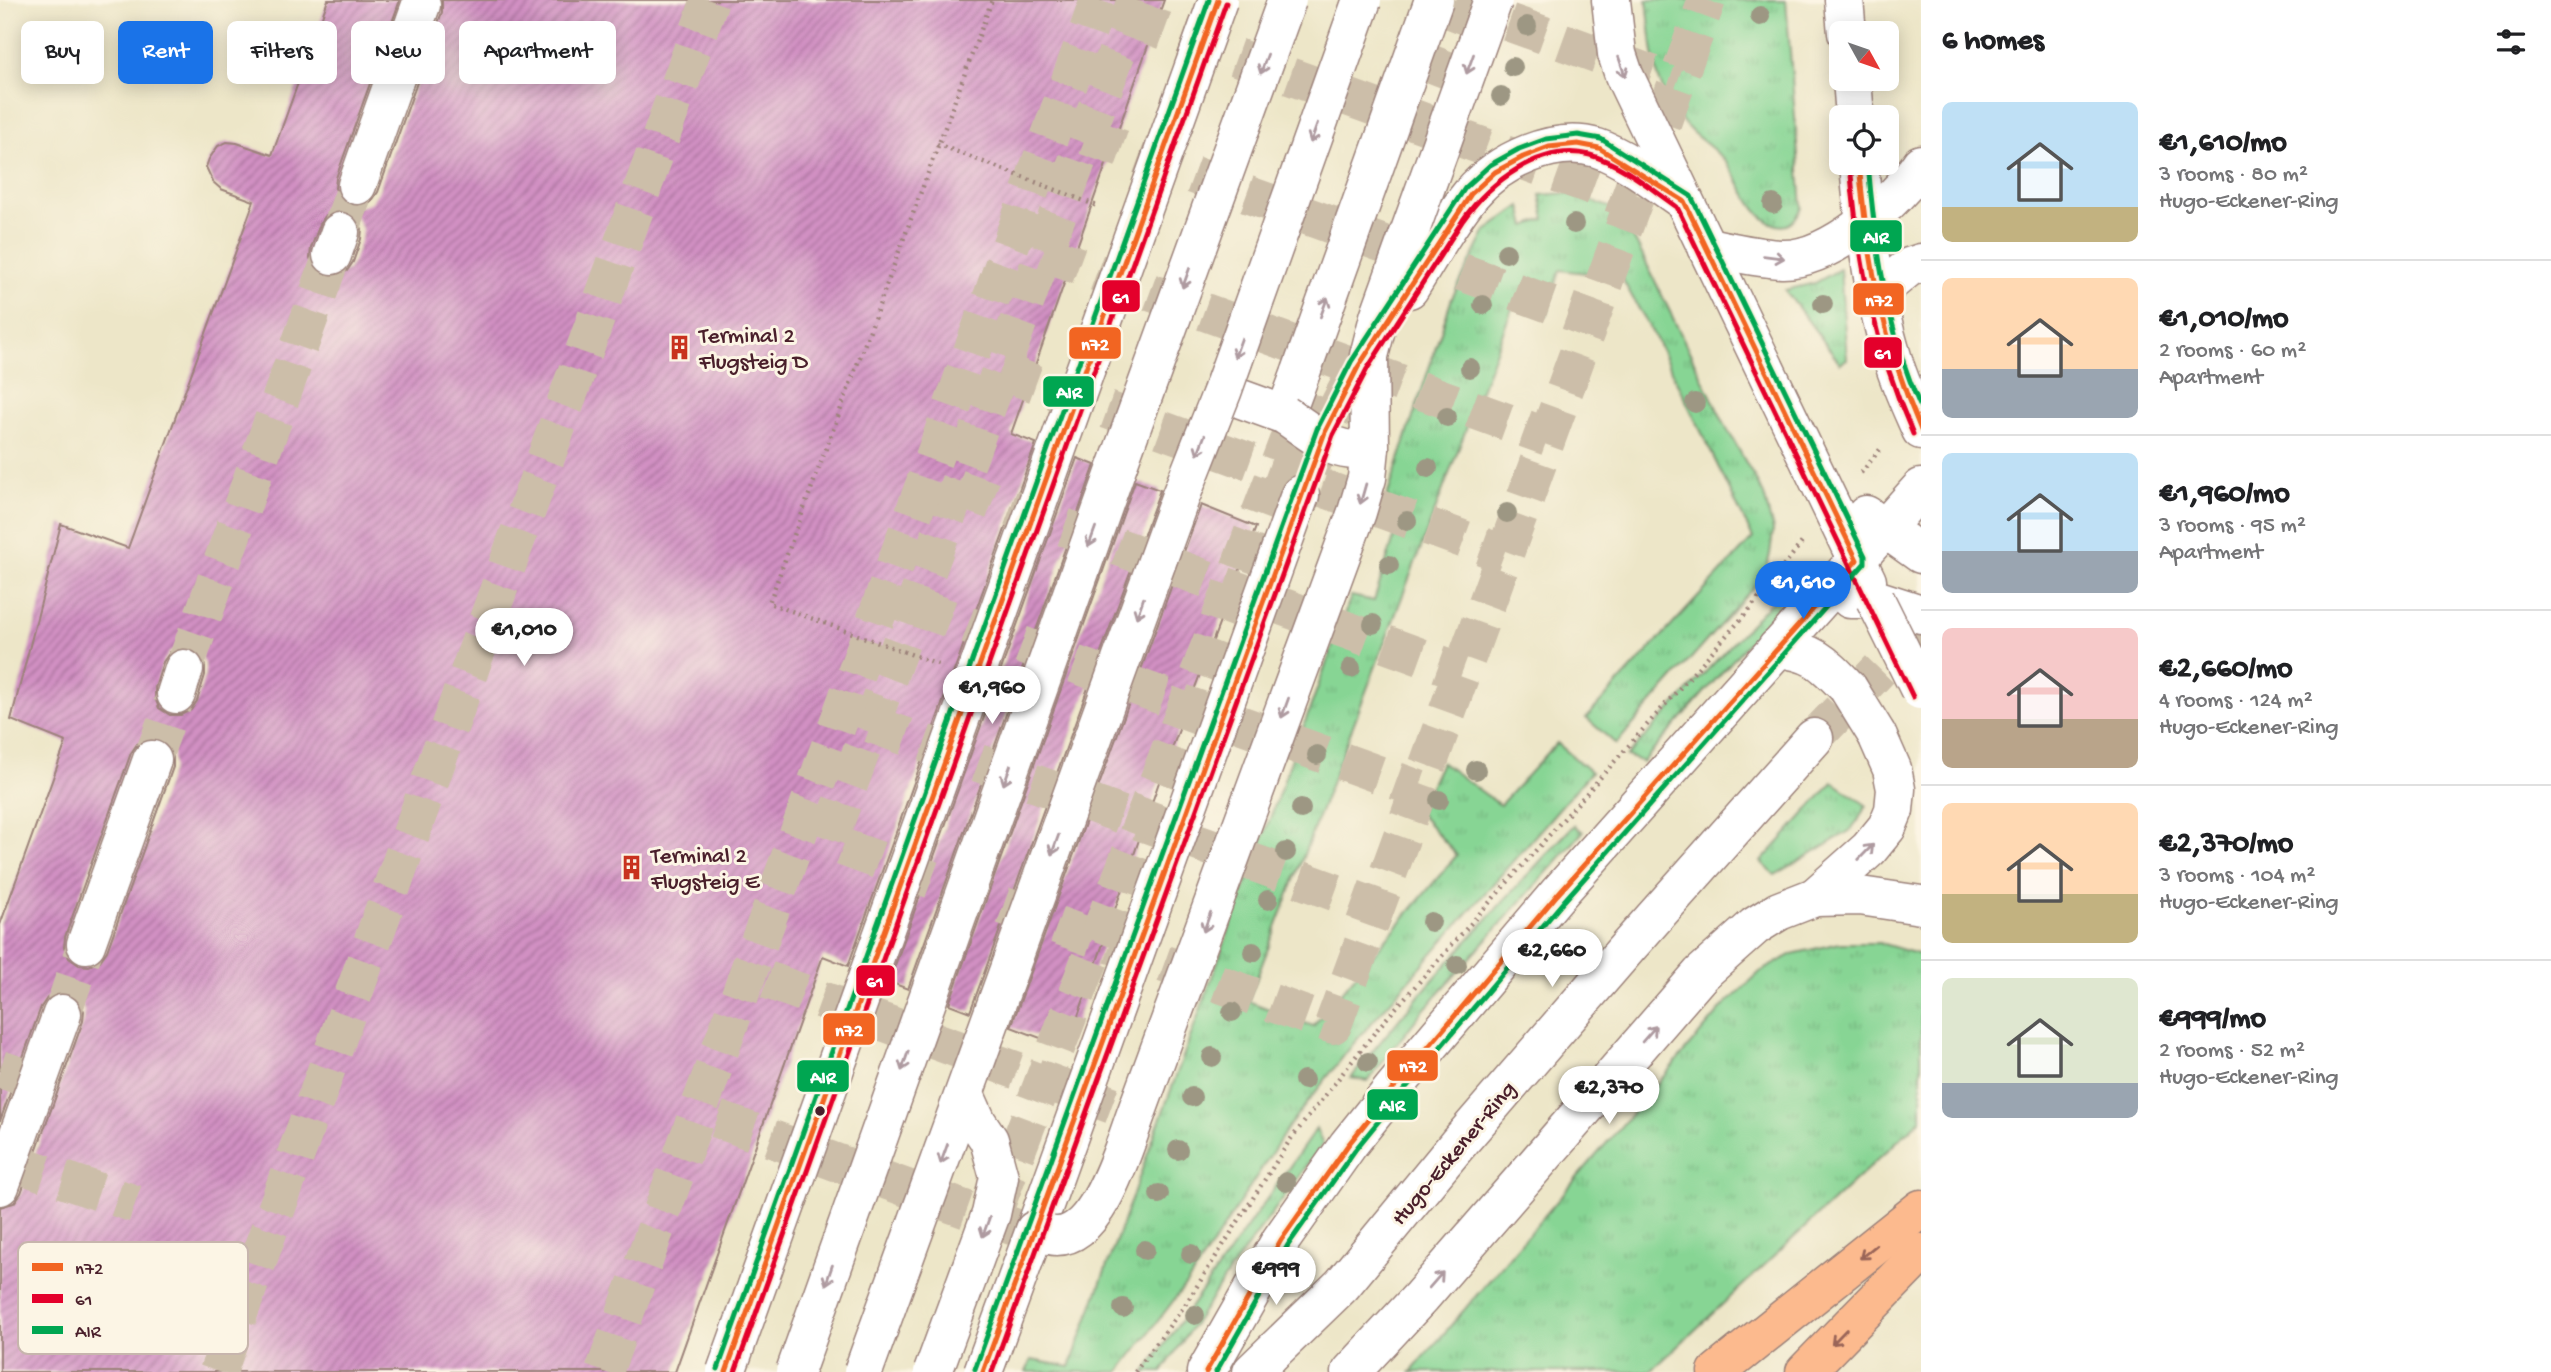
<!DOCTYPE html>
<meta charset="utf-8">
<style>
body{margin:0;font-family:"Gochi Hand",sans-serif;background:#f2f2f2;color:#202124;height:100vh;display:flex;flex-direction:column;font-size:26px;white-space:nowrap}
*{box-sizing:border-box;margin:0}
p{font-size:23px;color:#757577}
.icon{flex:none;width:38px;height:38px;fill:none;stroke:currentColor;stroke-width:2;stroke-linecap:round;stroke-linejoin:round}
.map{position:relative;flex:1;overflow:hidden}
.panel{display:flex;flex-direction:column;background:#fff;width:630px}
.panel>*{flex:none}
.guide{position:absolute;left:21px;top:21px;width:665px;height:63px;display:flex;gap:14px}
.needle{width:46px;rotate:130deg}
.buttons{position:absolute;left:1829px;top:21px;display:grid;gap:14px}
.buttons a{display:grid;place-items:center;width:70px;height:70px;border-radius:10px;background:#fff;box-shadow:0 4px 18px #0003;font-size:35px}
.price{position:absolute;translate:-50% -60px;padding:0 16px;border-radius:24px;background:#fff;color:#222;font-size:23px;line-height:46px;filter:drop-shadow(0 2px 4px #0008)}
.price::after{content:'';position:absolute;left:50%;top:42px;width:21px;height:16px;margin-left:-10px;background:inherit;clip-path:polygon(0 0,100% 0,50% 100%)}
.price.selected{background:#1a73e8;color:#fff}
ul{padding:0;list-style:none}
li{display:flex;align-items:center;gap:21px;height:175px;padding:0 21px}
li+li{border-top:2px solid #e0e0e0}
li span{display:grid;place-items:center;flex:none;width:196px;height:140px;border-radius:10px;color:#555}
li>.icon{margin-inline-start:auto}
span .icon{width:84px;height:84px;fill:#fffc;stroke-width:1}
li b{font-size:30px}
h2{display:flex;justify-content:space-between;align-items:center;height:84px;padding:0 21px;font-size:30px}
.tag{padding:0 24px;border-radius:10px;background:#fff;box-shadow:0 4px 18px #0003;font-size:24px;line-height:63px}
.tag.selected{background:#1a73e8;color:#fff}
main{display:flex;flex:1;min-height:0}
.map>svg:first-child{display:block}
</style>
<main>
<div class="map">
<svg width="1921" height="1372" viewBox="0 0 1921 1372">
<defs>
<pattern id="grass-tufts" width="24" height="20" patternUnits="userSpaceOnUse" patternTransform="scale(1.75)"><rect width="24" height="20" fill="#87d594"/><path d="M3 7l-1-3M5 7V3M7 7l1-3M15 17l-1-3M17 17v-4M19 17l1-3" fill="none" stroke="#76b680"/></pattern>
<pattern id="building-hatch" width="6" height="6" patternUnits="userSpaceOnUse" patternTransform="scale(1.75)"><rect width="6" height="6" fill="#d190c3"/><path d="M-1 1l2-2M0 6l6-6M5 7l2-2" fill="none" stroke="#ac759f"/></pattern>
</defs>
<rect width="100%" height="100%" fill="#fcf5e5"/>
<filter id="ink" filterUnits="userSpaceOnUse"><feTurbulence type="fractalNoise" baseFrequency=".0143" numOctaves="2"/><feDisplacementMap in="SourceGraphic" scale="14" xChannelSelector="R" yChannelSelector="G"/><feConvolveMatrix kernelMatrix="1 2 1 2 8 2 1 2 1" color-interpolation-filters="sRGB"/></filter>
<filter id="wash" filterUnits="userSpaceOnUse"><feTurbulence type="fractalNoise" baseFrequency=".00686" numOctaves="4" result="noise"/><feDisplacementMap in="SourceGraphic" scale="28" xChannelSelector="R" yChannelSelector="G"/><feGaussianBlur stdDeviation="1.57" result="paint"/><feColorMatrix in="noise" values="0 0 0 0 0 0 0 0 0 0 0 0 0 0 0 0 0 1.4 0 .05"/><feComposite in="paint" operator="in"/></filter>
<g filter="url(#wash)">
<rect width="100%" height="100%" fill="#ede6c8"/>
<g fill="url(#grass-tufts)" stroke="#687a60" stroke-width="2">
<path d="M1647,0H1786L1802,208C1795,220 1789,230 1774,224C1752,216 1742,183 1729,166C1719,152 1706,144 1693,133C1682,123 1672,108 1665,94C1651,66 1651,31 1647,0Z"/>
<path d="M1568,193L1615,209L1637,244L1724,423L1764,495L1773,530L1770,554L1765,574L1616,744L1586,718L1753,538L1656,339L1621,277L1560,270L1546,317L1513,306L1248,1001L1313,1026L1457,855L1418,812L1441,762L1500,805L1557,743L1591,772L1354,1043L1289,1126L1193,1275L1119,1372H1026L1031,1360L1070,1367L1351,596L1374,601L1398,525L1380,518L1452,298L1486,231L1521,206L1526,226L1545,219L1540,195Z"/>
<path d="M1840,269L1847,359L1840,363L1785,290L1815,283Z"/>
<path d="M1780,598L1776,611L1643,762L1627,756L1769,604Z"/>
<path d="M1833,782L1866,805L1858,821L1851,830L1775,875L1761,862Z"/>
<path d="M1574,825L1583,832L1421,1013L1368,1081L1351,1078C1421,990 1497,907 1574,825Z"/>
<path d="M1840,943H1880L1921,955V1119L1650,1372H1411L1722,1008L1760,972L1792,954Z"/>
<path d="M1316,1129L1323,1144L1231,1269L1162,1372H1145Z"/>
</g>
<g id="blocks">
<g fill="url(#building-hatch)" fill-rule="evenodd">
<path d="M328,0H400L336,178L335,188L340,199L349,205L360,207L371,202L378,192L442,12V0H1164L1011,434L1036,443L848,966L823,956L675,1372H0V1207L14,1203L21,1193L83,1021L84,1011L79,1000L70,994L57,993L47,998L41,1007L0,1121V925L66,742L11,720L61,524L128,548L254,201L221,189L213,182L206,167L209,159L218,146L227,142L237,143L272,155ZM337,210L348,212L357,218L362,229L361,239L353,262L347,271L337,276H325L315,269L310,258L311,248L320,224L326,215ZM180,648H191L201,655L205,664V675L197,701L191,710L181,715H170L159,708L155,698V688L163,662L170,652ZM147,739H159L168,745L173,755V767L107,951L100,961L89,966L79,965L69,958L64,947L65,937L131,753L137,744Z"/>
<path d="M1077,458L1095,465L908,989L889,982Z"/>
<path d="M1135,481L1160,490L970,1012L949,1004Z"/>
<path d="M1201,505L1256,527L1158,785L1067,1048L1011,1027Z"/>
</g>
</g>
</g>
<g filter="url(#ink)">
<use href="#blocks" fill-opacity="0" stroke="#9c827a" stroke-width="2"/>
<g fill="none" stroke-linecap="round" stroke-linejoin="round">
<g stroke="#ccbea9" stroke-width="38" stroke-dasharray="38 19" stroke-linecap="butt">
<path d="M1136,0L828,842L1333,1025L1707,0"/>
<path d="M1455,3L1677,83"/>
<path d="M1129,18L1634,201"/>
<path d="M1405,135L1457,0"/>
<path d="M1086,136L1591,319"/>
<path d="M340,232L357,185"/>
<path d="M1043,253L1548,437"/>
<path d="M1000,371L1504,554"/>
<path d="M1310,470C1327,427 1347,385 1372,346"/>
<path d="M957,488L1462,672"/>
<path d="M914,606L1419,789"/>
<path d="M184,669L332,255"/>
<path d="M871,724L1376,907"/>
<path d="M1814,738L1921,626"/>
<path d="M152,760L176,694"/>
<path d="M767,980L1112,1105"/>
<path d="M62,1014L86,944"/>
<path d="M0,1069L24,1077"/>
<path d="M717,1119L1017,1228"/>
<path d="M9,1161L135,1204"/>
<path d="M995,1208L1307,391"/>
<path d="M218,1372L710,0"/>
<path d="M604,1372L1099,0"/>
</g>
<defs>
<g id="minor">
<path d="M1611,0L1617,54L1624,75L1867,581"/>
<path d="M1844,0L1847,33"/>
<path d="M1852,79L1855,117"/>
<path d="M1859,163C1864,229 1873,296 1893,360C1900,384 1911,407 1921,430"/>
<path d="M357,185L421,5"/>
<path d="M1706,247C1731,251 1757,258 1782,259C1830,260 1896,202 1921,164"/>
<path d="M332,255L340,232"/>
<path d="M1409,289C1428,259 1448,222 1471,194C1499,161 1554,135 1597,148C1625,157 1659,184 1684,201"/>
<path d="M1876,294L1909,267L1921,263"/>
<path d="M1222,392L1285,415L1301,372"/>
<path d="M1866,515L1921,554"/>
<path d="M1850,599H1875L1921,614"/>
<path d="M1777,648C1813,651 1824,663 1848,688"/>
<path d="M176,694L184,669"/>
<path d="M1815,897L1860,896L1921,905"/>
<path d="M86,944L152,760"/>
<path d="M0,1186L62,1014"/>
<path d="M1035,1230L1300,495"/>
<path d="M1206,1372L1281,1240L1348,1145L1392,1090L1557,895L1921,488"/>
<path d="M1252,1372L1342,1285L1457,1145L1628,947L1814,738"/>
<path d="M1351,1372L1421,1297L1701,974L1755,926L1779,911L1815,897L1869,849L1887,827L1894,810L1896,789L1892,769L1877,735"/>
</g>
<g id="highway">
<path d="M1717,1372L1921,1209"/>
<path d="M1805,1372L1921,1253"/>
</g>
</defs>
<use href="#minor" stroke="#9c827a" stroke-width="41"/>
<use href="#highway" stroke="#9c827a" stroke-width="41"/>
<g stroke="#9c827a" stroke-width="4.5" stroke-dasharray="2 5" stroke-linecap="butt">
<path d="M937,144L1100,207"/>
<path d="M1861,473L1882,447"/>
<path d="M938,664L769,603L992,0"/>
<path d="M1135,1372L1185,1305L1290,1140L1379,1027L1750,609L1803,541"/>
</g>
<use href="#minor" stroke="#fff" stroke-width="38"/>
<use href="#highway" stroke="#fcba8e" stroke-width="38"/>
<defs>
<g id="minor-bridge">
<path d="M1301,372L1434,0"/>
<path d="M1285,415C1313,433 1335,457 1370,448"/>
<path d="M1875,599L1920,690"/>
<path d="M1848,688L1877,735"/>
<path d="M726,1372L1218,0"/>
<path d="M795,1372L1115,473L1287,0"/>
<path d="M863,1372L1180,498L1222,392L1362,0"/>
<path d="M933,1372L991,1214L999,1177L989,1140L977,1122L965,1095"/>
<path d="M983,1372L1035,1230C1041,1232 1049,1236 1056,1236C1099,1237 1124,1146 1136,1114L1357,512L1367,478L1370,448L1369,356L1379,317L1493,0"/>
</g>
</defs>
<use href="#minor-bridge" stroke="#9c827a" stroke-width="41" stroke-linecap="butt"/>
<use href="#minor-bridge" stroke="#fff" stroke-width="38"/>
<defs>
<g id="bus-1">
<path d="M1859,163C1867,258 1883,342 1921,430"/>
<path d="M726,1372L1218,0"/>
<path d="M983,1372L1325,432L1358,367L1471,194L1495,172L1523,157L1549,147L1578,144L1599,148L1684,201L1857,560L1557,895L1392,1090L1348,1145L1281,1240L1206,1372"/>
</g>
<g id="bus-2">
<path d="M1850,164C1858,260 1874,345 1913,434"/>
<path d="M735,1372L1226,3"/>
<path d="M992,1372L1333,435L1367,369L1463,220C1489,183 1541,142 1590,155C1622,164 1650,188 1677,207L1913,697"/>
</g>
<g id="bus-3">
<path d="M1868,163C1875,247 1887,331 1921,408"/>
<path d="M718,1369L1209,0"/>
<path d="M975,1369L1317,429L1351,362L1465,188L1490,165L1519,149L1546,139L1578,135L1601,139L1691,196L1865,556V563L1564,901L1399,1096L1355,1150L1288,1245L1216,1372"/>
</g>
</defs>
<use href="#bus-1" stroke="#fcf5e5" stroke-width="10"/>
<use href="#bus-2" stroke="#fcf5e5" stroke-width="10"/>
<use href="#bus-3" stroke="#fcf5e5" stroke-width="10"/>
<use href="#bus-1" stroke="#f26522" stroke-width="5"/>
<use href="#bus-2" stroke="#e4002b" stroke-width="5"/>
<use href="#bus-3" stroke="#00a651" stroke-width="5"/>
</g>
<g fill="#9d9783">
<circle cx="1760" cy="16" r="10"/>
<circle cx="1527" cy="26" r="10"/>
<circle cx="1513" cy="67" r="10"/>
<circle cx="1501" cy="96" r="10"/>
<circle cx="1773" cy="204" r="10"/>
<circle cx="1574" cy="224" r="10"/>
<circle cx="1506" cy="253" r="10"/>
<circle cx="1823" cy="304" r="10"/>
<circle cx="1483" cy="305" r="10"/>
<circle cx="1470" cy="368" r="10"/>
<circle cx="1695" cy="403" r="10"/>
<circle cx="1447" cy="417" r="10"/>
<circle cx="1428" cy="468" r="10"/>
<circle cx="1507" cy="513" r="10"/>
<circle cx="1407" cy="521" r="10"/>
<circle cx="1389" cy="565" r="10"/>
<circle cx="1373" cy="624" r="10"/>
<circle cx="1351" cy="668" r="10"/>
<circle cx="1317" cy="755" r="10"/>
<circle cx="1476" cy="770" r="10"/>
<circle cx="1439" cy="800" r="10"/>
<circle cx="1301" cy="809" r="10"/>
<circle cx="1286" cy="852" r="10"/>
<circle cx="1268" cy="900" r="10"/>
<circle cx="1431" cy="922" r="10"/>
<circle cx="1253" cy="952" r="10"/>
<circle cx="1457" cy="965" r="10"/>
<circle cx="1232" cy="1012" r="10"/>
<circle cx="1212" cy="1057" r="10"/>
<circle cx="1368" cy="1062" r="10"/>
<circle cx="1304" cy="1080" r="10"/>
<circle cx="1192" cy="1097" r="10"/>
<circle cx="1178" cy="1150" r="10"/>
<circle cx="1286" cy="1182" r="10"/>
<circle cx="1159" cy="1194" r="10"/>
<circle cx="1145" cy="1250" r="10"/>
<circle cx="1191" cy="1254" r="10"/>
<circle cx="1123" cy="1308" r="10"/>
<circle cx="1195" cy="1315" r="10"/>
</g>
<defs><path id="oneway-shaft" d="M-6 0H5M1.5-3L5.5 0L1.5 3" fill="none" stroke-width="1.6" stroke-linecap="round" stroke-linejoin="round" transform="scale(1.75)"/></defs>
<g stroke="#ae9aa0">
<use href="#oneway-shaft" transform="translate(1264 64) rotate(110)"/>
<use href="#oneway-shaft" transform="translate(1470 64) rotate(110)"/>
<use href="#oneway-shaft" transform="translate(1622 67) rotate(71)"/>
<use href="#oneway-shaft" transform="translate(1314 133) rotate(110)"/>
<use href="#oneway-shaft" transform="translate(1774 257) rotate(7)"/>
<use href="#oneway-shaft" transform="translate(1186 278) rotate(110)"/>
<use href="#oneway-shaft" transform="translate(1324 307) rotate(-70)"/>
<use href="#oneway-shaft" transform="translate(1238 348) rotate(110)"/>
<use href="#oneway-shaft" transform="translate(1201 445) rotate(111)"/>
<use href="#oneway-shaft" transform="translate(1363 494) rotate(106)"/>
<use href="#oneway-shaft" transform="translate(1092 537) rotate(110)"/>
<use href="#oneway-shaft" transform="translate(1140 608) rotate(110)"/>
<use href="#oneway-shaft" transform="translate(1285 708) rotate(110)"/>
<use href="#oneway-shaft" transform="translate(1007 775) rotate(110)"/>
<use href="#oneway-shaft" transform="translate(1055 845) rotate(110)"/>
<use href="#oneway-shaft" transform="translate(1866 852) rotate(-46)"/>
<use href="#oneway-shaft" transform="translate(1207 922) rotate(110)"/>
<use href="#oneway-shaft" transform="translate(1649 1034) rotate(-49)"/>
<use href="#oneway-shaft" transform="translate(905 1061) rotate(109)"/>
<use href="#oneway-shaft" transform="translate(944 1154) rotate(110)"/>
<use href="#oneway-shaft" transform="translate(986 1227) rotate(110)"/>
<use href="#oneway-shaft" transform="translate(829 1275) rotate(109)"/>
<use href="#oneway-shaft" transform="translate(1436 1280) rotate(-49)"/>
</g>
<g stroke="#9a6558">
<use href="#oneway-shaft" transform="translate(1868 1252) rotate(141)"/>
<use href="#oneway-shaft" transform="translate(1839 1337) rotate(134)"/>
</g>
</g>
<defs>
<symbol id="building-bare" viewBox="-9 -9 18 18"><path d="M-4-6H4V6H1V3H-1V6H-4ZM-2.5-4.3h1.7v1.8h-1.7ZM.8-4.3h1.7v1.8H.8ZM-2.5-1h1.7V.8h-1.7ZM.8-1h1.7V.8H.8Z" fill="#c8321e" stroke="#fcf5e5" stroke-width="2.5" paint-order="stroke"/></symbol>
</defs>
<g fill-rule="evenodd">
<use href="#building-bare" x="662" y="330" width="35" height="35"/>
<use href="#building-bare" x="614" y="850" width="35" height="35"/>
</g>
<circle fill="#4a1f2b" stroke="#fcf5e5" stroke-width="2.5" cx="820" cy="1111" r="6"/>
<g text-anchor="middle" stroke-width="6" stroke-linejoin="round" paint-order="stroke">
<g font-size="23" fill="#4a1f2b" stroke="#fcf5e5" text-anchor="start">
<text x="699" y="342">Terminal 2<tspan x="699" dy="26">Flugsteig D</tspan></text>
<text x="651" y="862">Terminal 2<tspan x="651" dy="26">Flugsteig E</tspan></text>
</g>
<g font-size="23" fill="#4a1f2b" stroke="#fcf5e5">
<text transform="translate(1452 1152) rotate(-50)" y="8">Hugo-Eckener-Ring</text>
</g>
</g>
<rect x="18" y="1242" width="230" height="112" rx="10" fill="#fcf5e5" stroke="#c7b5ad" stroke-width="2"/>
<rect x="32" y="1263" width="31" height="8" fill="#f26522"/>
<rect x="32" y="1294" width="31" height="9" fill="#e4002b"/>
<rect x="32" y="1326" width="31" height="8" fill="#00a651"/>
<g font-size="19" fill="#4a1f2b">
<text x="75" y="1274">n72</text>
<text x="75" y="1305">61</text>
<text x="75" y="1337">AIR</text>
</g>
<g stroke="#fcf5e5" stroke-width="2.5">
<rect x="1849" y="219" width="54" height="34" rx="7" fill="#00a651"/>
<rect x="1101" y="279" width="40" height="34" rx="7" fill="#e4002b"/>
<rect x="1852" y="282" width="53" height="34" rx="7" fill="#f26522"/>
<rect x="1068" y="326" width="54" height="34" rx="7" fill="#f26522"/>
<rect x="1863" y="336" width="40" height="33" rx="7" fill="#e4002b"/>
<rect x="1042" y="375" width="53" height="33" rx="7" fill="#00a651"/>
<rect x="855" y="964" width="41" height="33" rx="7" fill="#e4002b"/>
<rect x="822" y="1012" width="54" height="34" rx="7" fill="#f26522"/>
<rect x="1386" y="1049" width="53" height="33" rx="7" fill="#f26522"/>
<rect x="796" y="1059" width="54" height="34" rx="7" fill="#00a651"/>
<rect x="1366" y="1088" width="53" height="33" rx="7" fill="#00a651"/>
</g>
<g font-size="19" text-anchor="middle" font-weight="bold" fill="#fff">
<text x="1876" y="243">AIR</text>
<text x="1121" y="303">61</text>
<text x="1879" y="306">n72</text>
<text x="1095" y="350">n72</text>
<text x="1883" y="359">61</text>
<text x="1069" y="398">AIR</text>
<text x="875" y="987">61</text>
<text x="849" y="1036">n72</text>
<text x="1413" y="1072">n72</text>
<text x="823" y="1083">AIR</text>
<text x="1392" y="1111">AIR</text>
</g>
</svg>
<div class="buttons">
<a><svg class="needle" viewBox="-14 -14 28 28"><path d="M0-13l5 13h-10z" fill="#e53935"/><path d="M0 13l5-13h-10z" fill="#757577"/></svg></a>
<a><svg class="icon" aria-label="locate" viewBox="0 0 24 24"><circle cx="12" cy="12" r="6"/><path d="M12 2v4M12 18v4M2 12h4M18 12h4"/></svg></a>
</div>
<b class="price selected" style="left:1803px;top:621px">€1,610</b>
<b class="price" style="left:524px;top:668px">€1,010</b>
<b class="price" style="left:992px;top:726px">€1,960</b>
<b class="price" style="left:1552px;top:989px">€2,660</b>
<b class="price" style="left:1609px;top:1126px">€2,370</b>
<b class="price" style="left:1276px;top:1307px">€999</b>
<div class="guide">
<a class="tag">Buy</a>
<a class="tag selected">Rent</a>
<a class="tag">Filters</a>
<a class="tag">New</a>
<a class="tag">Apartment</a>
</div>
</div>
<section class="panel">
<h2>6 homes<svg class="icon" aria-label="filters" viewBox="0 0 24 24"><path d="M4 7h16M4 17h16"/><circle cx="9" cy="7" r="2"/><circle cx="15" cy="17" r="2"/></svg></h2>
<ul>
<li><span style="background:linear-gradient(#bfe0f5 75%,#c2b280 0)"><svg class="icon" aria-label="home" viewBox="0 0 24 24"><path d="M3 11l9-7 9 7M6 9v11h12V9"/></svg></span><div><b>€1,610/mo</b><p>3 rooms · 80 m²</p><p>Hugo-Eckener-Ring</p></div></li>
<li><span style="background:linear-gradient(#ffd9b3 65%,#9aa5b1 0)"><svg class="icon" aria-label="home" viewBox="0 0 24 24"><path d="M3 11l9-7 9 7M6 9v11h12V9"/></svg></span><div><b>€1,010/mo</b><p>2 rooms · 60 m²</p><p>Apartment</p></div></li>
<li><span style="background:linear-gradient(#bfe0f5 70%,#9aa5b1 0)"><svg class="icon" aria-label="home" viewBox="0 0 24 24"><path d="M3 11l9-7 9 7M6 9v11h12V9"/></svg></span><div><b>€1,960/mo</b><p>3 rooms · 95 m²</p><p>Apartment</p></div></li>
<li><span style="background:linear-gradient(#f6c9c9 65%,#b9a48a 0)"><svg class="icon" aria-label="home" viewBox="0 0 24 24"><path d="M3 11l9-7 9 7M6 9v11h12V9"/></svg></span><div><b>€2,660/mo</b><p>4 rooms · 124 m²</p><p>Hugo-Eckener-Ring</p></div></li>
<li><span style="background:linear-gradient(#ffd9b3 65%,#c2b280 0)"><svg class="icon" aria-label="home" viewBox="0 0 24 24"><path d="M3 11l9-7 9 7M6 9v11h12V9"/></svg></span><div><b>€2,370/mo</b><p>3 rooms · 104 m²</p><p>Hugo-Eckener-Ring</p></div></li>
<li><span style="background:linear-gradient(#dfe7d0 75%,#9aa5b1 0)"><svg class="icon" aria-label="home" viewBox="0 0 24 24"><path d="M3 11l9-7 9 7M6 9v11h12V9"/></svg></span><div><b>€999/mo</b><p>2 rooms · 52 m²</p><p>Hugo-Eckener-Ring</p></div></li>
</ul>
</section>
</main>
